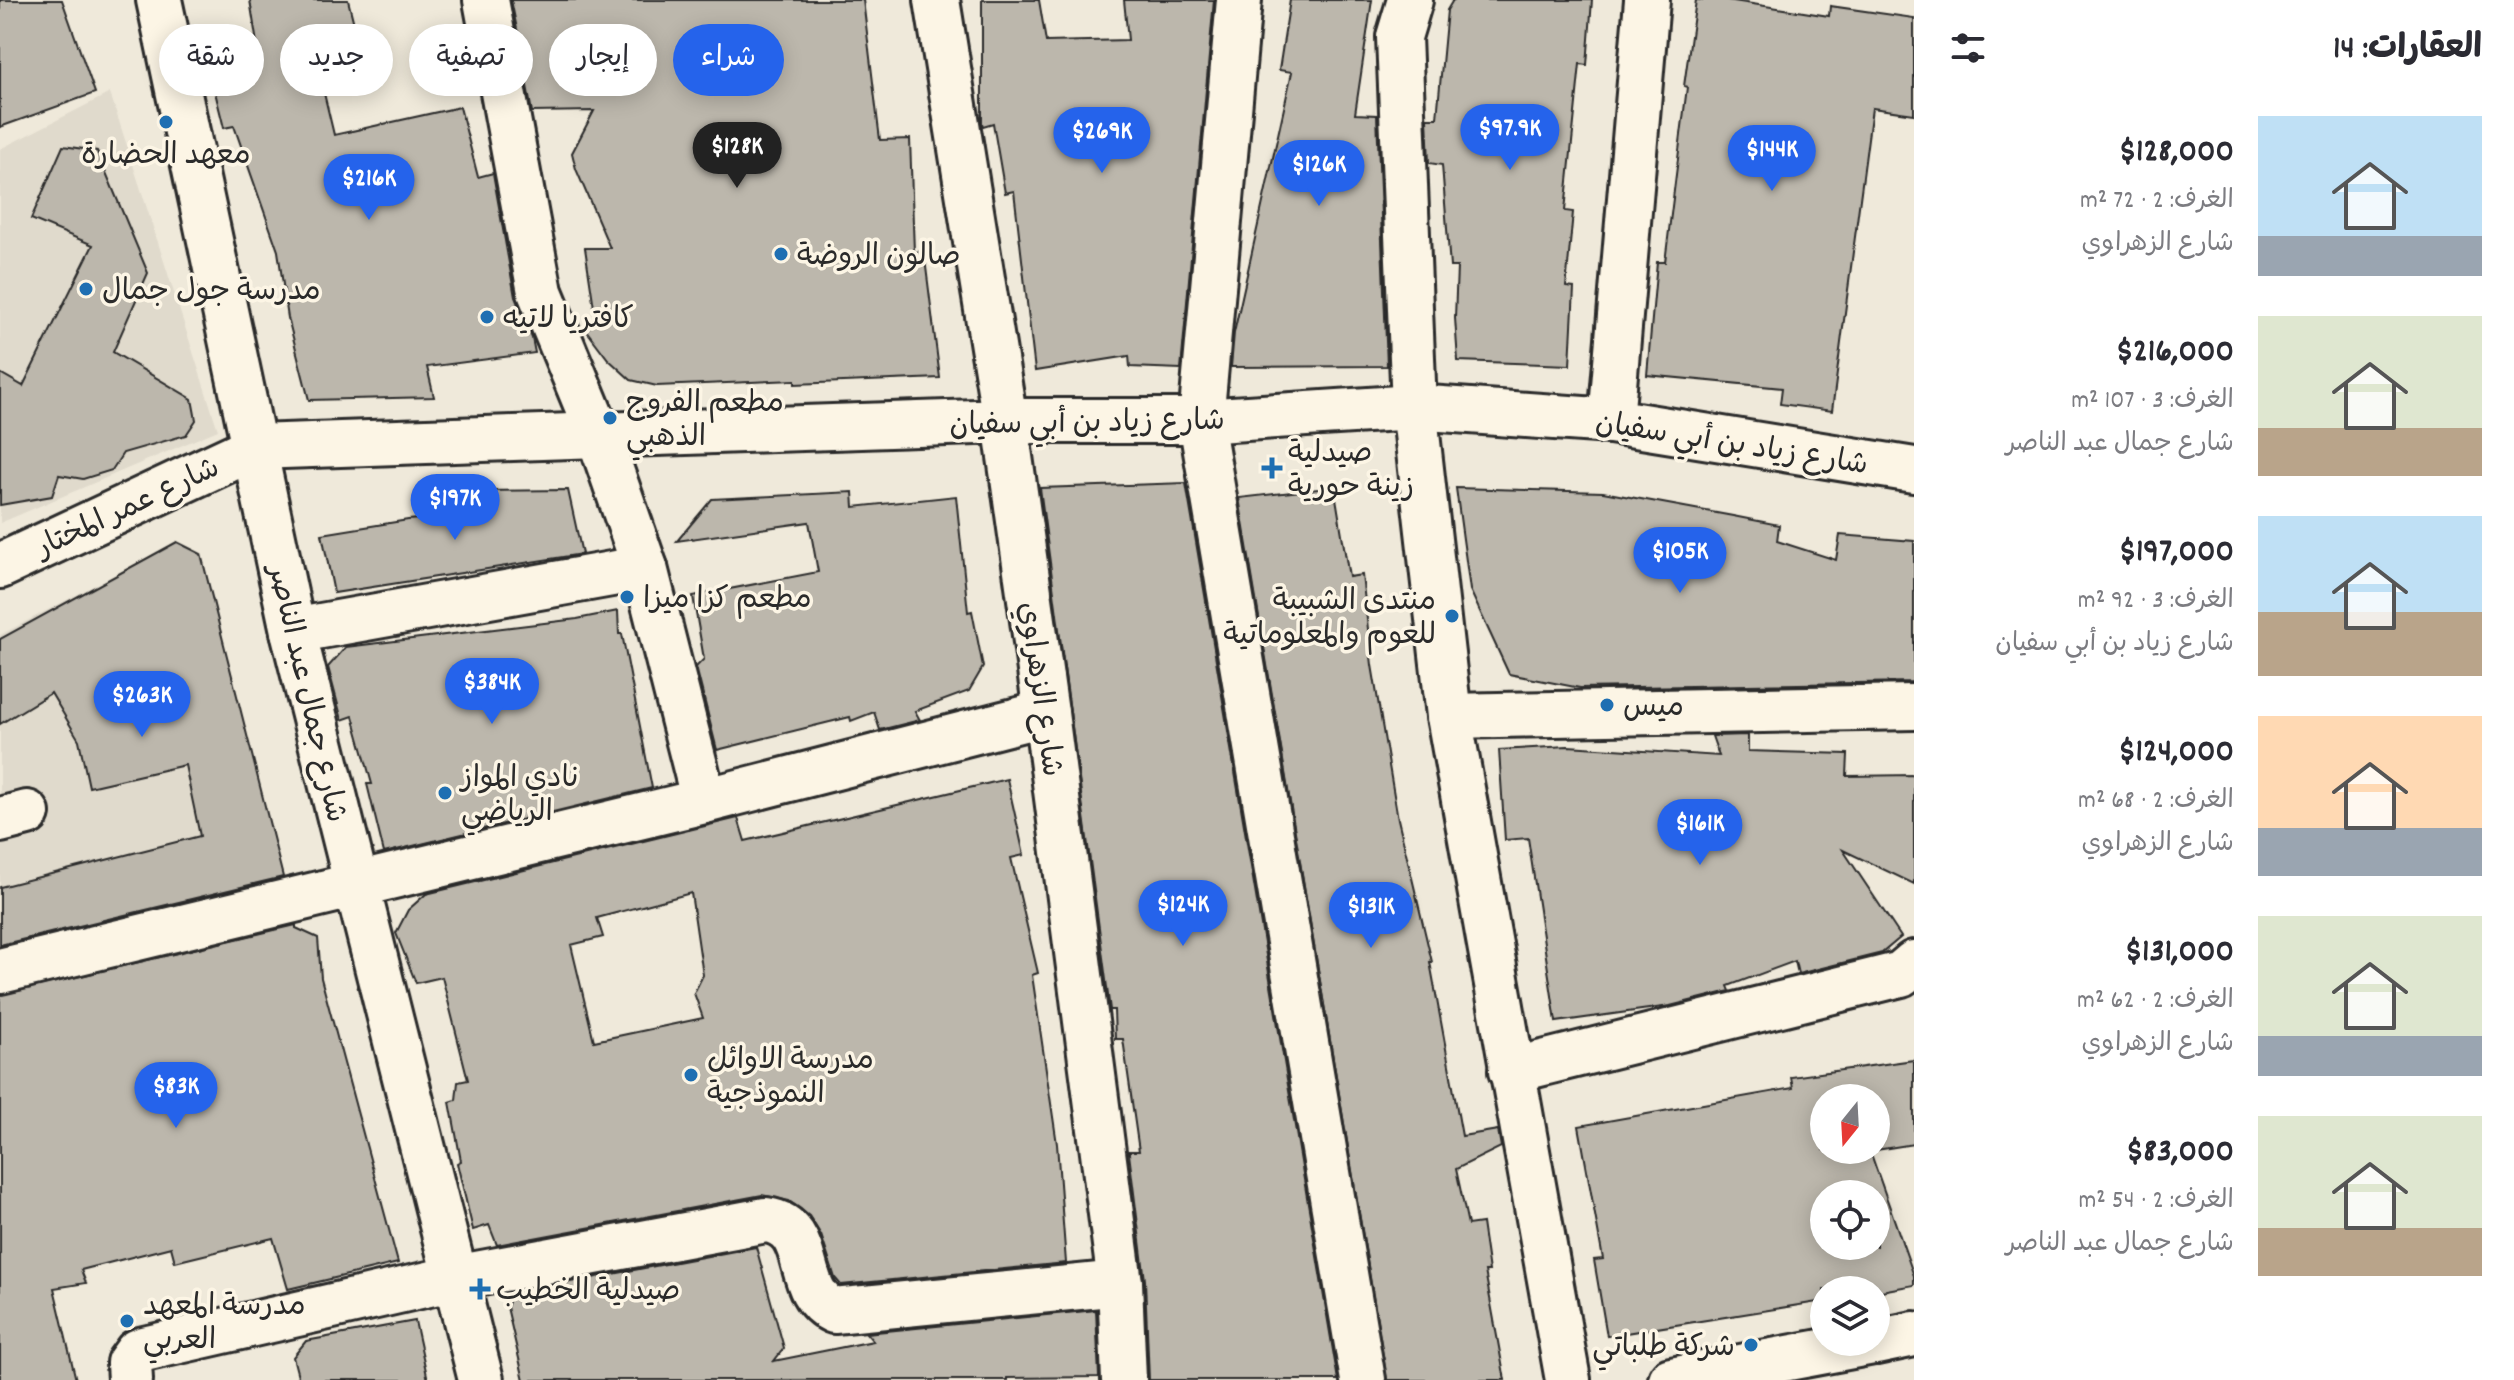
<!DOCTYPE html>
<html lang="ar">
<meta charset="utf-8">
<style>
body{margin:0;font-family:Dekko,"Playpen Sans Arabic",sans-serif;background:#f2f2f3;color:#2b2b33;direction:rtl;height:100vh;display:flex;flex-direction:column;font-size:30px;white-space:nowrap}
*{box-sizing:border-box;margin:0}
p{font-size:26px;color:#7c7c81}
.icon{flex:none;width:44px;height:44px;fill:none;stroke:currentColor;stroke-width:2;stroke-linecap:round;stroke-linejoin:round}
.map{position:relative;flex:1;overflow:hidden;direction:ltr}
.details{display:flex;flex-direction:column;background:#fff;width:600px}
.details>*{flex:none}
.banner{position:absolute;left:24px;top:24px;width:760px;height:72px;direction:rtl;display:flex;gap:16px}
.needle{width:52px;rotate:198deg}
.tools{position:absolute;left:1810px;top:1084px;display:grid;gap:16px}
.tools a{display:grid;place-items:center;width:80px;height:80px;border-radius:50%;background:#fff;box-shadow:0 4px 20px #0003;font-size:40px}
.price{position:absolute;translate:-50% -68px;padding:0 18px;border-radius:28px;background:#2563eb;color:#fff;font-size:26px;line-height:52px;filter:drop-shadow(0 2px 4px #0008)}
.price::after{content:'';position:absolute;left:50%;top:48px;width:24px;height:18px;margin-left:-12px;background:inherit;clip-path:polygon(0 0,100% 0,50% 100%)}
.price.current{background:#222;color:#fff}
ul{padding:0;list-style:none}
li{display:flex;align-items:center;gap:24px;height:200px;padding:0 32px}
li span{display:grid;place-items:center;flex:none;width:224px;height:160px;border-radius:0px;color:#555}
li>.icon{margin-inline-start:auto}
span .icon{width:96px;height:96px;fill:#fffc;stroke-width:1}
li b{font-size:34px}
h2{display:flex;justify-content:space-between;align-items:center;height:96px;padding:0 32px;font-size:34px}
.pill{padding:0 28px;border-radius:36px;background:#fff;box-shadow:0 4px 20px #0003;font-size:28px;line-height:72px}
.pill.current{background:#2563eb;color:#fff}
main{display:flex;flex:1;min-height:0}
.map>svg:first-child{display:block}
</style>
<main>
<section class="details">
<h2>العقارات: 14<svg class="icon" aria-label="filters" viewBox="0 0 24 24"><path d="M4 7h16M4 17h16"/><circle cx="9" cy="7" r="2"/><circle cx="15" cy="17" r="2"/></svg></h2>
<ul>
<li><span style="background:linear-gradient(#bfe0f5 75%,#9aa5b1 0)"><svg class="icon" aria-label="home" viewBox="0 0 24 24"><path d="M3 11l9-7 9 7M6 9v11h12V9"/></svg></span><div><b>$128,000</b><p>الغرف: 2 · 72 m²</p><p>شارع الزهراوي</p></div></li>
<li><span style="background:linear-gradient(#dfe7d0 70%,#b9a48a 0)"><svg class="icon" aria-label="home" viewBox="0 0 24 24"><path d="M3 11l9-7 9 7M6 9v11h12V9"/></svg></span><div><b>$216,000</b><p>الغرف: 3 · 107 m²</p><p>شارع جمال عبد الناصر</p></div></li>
<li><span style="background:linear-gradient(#bfe0f5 60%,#b9a48a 0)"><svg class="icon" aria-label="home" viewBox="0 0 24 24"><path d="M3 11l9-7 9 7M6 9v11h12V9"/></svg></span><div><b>$197,000</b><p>الغرف: 3 · 92 m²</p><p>شارع زياد بن أبي سفيان</p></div></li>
<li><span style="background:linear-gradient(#ffd9b3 70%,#9aa5b1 0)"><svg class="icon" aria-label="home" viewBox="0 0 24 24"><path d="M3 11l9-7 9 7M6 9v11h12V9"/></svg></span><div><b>$124,000</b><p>الغرف: 2 · 68 m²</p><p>شارع الزهراوي</p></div></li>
<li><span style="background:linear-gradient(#dfe7d0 75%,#9aa5b1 0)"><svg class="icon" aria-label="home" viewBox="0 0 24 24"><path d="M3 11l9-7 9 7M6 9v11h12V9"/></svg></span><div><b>$131,000</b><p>الغرف: 2 · 62 m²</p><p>شارع الزهراوي</p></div></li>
<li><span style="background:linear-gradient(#dfe7d0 70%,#b9a48a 0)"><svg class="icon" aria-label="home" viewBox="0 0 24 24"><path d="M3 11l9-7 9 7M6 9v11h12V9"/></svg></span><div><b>$83,000</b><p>الغرف: 2 · 54 m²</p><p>شارع جمال عبد الناصر</p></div></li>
</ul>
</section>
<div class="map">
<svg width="1914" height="1380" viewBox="0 0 1914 1380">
<rect width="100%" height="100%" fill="#efe9da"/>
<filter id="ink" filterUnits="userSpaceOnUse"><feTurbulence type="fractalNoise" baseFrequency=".0125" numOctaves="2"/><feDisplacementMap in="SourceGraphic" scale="16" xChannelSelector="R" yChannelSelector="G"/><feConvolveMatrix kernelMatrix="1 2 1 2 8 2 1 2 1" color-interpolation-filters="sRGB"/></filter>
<g filter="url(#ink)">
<g fill="#e0dacc">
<path d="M110,93L218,430L0,523V149Z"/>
<path d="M177,542L201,554L287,891L0,954V635Z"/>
</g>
<g fill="#bcb7ac" stroke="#2b2b2b" stroke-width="2" fill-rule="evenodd">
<path d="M0,0H62L95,93L0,127Z"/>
<path d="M250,0H348L356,32L312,43L334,135L460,107L478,177L493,173L515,297L532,338L535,353L427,367L434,397L309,400L288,318L278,251L234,126L224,128L209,68L259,56Z"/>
<path d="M511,0H863L880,140L910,139L914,252L924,251L940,378L795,384V380L657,386L631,380L608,359L586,330L596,321L585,248H610L576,169L572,153L594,111L532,112L523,65L528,58L517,29Z"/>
<path d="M982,0H1039L1046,42L1128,40L1124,0H1214L1181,369L1130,367L1129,356L1035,371L1014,191L1005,193L993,123L983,126L982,123Z"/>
<path d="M1290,0H1372L1355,114L1377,115L1387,366L1231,367L1234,333L1292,72L1279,70Z"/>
<path d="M1453,0H1592L1587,65L1580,64L1565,211L1573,212L1566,287L1574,288L1570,365L1458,361L1455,318L1457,267H1450L1442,165L1429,163L1427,118H1437L1447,10Z"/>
<path d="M1696,0H1727L1829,16L1830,6L1914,18V114L1872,108L1832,411L1780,404L1782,388L1647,375L1657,262H1665L1687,87L1684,86Z"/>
<path d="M63,146L97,151L148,273L113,352L192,399L196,420L186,435L123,453L112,470L83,479L59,475L52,496L0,505V373L23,386L93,245L31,219Z"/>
<path d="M1186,483L1338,1380H1149L1145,1280L1129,1154V1151H1139L1123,1039H1115L1114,1010H1110L1040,488Z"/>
<path d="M1327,488L1336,498L1349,577L1362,575L1372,665L1398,819L1432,962H1430L1462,1136L1498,1130L1501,1147L1456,1169L1468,1225L1482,1223L1489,1271H1485L1505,1380H1387L1239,498Z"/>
<path d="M1456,488L1603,492L1733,516L1779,525L1777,541L1836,560L1840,535L1914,541V682L1580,688L1509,674L1470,590Z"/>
<path d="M568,490L582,554L334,593L322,534L408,520L491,512L487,491Z"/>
<path d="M853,492L854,507L956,496L968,612L972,611L983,667L969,691L915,711L920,720L880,730L874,712L851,721L850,717L717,750L696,667L704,659L693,596L818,572L809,522L677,541L712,499Z"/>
<path d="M177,542L201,554L283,877L0,945V887L200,836L185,765L89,787L79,740L51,693L0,724V639Z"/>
<path d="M618,611L619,634H622L652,788L384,853L367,784H372L353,716L342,720L328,667L346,647L577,619Z"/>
<path d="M1748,735V751L1848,754L1847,776L1914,775V884L1843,850L1901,937L1882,953L1798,974L1795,961L1728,986L1730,991L1670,1006L1556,1022L1528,838L1505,840L1499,750L1568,746L1719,756L1712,736Z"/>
<path d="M1007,779L1024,855L1011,858L1038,973L1032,975L1057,1144L1066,1263L841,1285L835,1278L821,1235L809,1216L789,1201L762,1195L497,1245L489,1225L473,1230L457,1163L461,1161L450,1102L456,1100L458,1082L468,1080L442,977L416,983L396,933L408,910L426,894L738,818L745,841ZM691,893L703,975L694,993L703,1018L594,1041L571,945L603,937L597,918Z"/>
<path d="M296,925V928L318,938L321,978L398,1263L288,1289L273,1238L175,1262L171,1247L81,1270L86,1283L54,1288L76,1380H0V995Z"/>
<path d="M1914,1060V1144L1876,1150V1098H1824V1150H1874L1870,1151L1914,1276V1285L1876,1292L1824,1290V1301L1607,1336L1594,1260L1603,1259L1579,1126L1793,1088L1791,1077ZM1824,1194H1876V1246H1824Z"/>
<path d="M756,1247L784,1348L774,1361L873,1341L866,1333L1096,1310L1099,1377L1007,1378V1380H524L507,1307L512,1293Z"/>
<path d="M415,1321L428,1380H299L293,1357L306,1341Z"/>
</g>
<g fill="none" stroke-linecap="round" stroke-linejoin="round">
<defs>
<g id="minor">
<path d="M159,0L293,631L481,1380"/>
<path d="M486,0L540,292L598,433L645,568L704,801"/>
<path d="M937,0L1005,421L1046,713L1120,1283L1124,1380"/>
<path d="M1239,0L1201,421L1363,1380"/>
<path d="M1410,0L1399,37L1414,407L1449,716L1568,1380"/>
<path d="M1611,421L1647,0"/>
<path d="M0,566L255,447L1005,421H1201L1414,407L1611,421L1914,470"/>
<path d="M293,631L645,568"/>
<path d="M1449,716L1914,707"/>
<path d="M0,820L27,813"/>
<path d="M0,971L704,801L1046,713"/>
<path d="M1511,1071L1901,974L1914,963"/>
<path d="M1876,1342L1914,1334"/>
<path d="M130,1380L129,1363L137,1352L144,1349L455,1278L766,1220C817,1227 791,1291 834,1311L1120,1283"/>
<path d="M1671,1380L1874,1342"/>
</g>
</defs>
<use href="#minor" stroke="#2b2b2b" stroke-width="50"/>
<use href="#minor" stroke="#fcf5e5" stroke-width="44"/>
</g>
</g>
<g fill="#1f6fb2" stroke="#fcf5e5" stroke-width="3">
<circle cx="166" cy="122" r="8"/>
<circle cx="781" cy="254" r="8"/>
<circle cx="86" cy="289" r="8"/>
<circle cx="487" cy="317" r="8"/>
<circle cx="610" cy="418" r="8"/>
<path d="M1268 456h8v8h8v8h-8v8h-8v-8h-8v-8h8z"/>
<circle cx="627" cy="597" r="8"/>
<circle cx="1452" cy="616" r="8"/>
<circle cx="1607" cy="705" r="8"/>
<circle cx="445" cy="793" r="8"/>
<circle cx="691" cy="1075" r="8"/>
<path d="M476 1277h8v8h8v8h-8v8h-8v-8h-8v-8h8z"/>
<circle cx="127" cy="1321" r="8"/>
<circle cx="1751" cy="1345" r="8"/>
</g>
<g text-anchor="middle" stroke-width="7" stroke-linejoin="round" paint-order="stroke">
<g font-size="30" fill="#2b2b2b" stroke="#fcf5e5" text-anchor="start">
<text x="166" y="163" text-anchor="middle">معهد الحضارة</text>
<text x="797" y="264">صالون الروضة</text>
<text x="102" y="299">مدرسة جول جمال</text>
<text x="503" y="327">كافتريا لاتيه</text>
<text x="626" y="411">مطعم الفروج<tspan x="626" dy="34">الذهبي</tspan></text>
<text x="1288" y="461">صيدلية<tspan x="1288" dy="34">زينة حورية</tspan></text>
<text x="643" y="607">مطعم كزا ميزا</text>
<text x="1436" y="609" text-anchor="end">منتدى الشبيبة<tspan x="1436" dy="34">للعوم والمعلوماتية</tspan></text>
<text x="1623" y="715">ميس</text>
<text x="461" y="786">نادي المواز<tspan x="461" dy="34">الرياضي</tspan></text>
<text x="707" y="1068">مدرسة الاوائل<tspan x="707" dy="34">النموذجية</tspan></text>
<text x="496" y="1299">صيدلية الخطيب</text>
<text x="143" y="1314">مدرسة المعهد<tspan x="143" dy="34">العربي</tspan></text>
<text x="1735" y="1355" text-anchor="end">شركة طلباتي</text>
</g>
<g font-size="30" fill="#2b2b2b" stroke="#fcf5e5">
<text transform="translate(1087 421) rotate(-1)" y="10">شارع زياد بن أبي سفيان</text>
<text transform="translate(1732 442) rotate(9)" y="10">شارع زياد بن أبي سفيان</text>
<text transform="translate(127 506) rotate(-25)" y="10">شارع عمر المختار</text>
<text transform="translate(1042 689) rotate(82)" y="10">شارع الزهراوي</text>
<text transform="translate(309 693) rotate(77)" y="10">شارع جمال عبد الناصر</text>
</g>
</g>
</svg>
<div class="tools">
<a><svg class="needle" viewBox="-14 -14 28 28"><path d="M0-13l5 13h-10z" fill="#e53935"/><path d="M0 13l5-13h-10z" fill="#7c7c81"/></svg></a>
<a><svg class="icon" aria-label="locate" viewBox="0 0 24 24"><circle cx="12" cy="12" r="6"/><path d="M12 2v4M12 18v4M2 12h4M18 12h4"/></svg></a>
<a><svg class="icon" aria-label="layers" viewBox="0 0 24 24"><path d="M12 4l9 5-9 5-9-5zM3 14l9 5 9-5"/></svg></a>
</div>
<b class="price" style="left:1510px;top:172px">$97.9K</b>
<b class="price" style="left:1102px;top:175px">$269K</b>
<b class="price current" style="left:737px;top:190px">$128K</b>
<b class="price" style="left:1772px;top:193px">$144K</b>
<b class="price" style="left:1319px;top:208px">$126K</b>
<b class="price" style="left:369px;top:222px">$216K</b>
<b class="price" style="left:455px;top:542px">$197K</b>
<b class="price" style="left:1680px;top:595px">$105K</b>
<b class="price" style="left:492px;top:726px">$384K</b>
<b class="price" style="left:142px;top:739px">$263K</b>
<b class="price" style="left:1700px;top:867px">$161K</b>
<b class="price" style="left:1183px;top:948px">$124K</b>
<b class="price" style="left:1371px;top:950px">$131K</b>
<b class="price" style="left:176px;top:1130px">$83K</b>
<div class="banner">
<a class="pill current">شراء</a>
<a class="pill">إيجار</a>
<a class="pill">تصفية</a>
<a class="pill">جديد</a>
<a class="pill">شقة</a>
</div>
</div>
</main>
